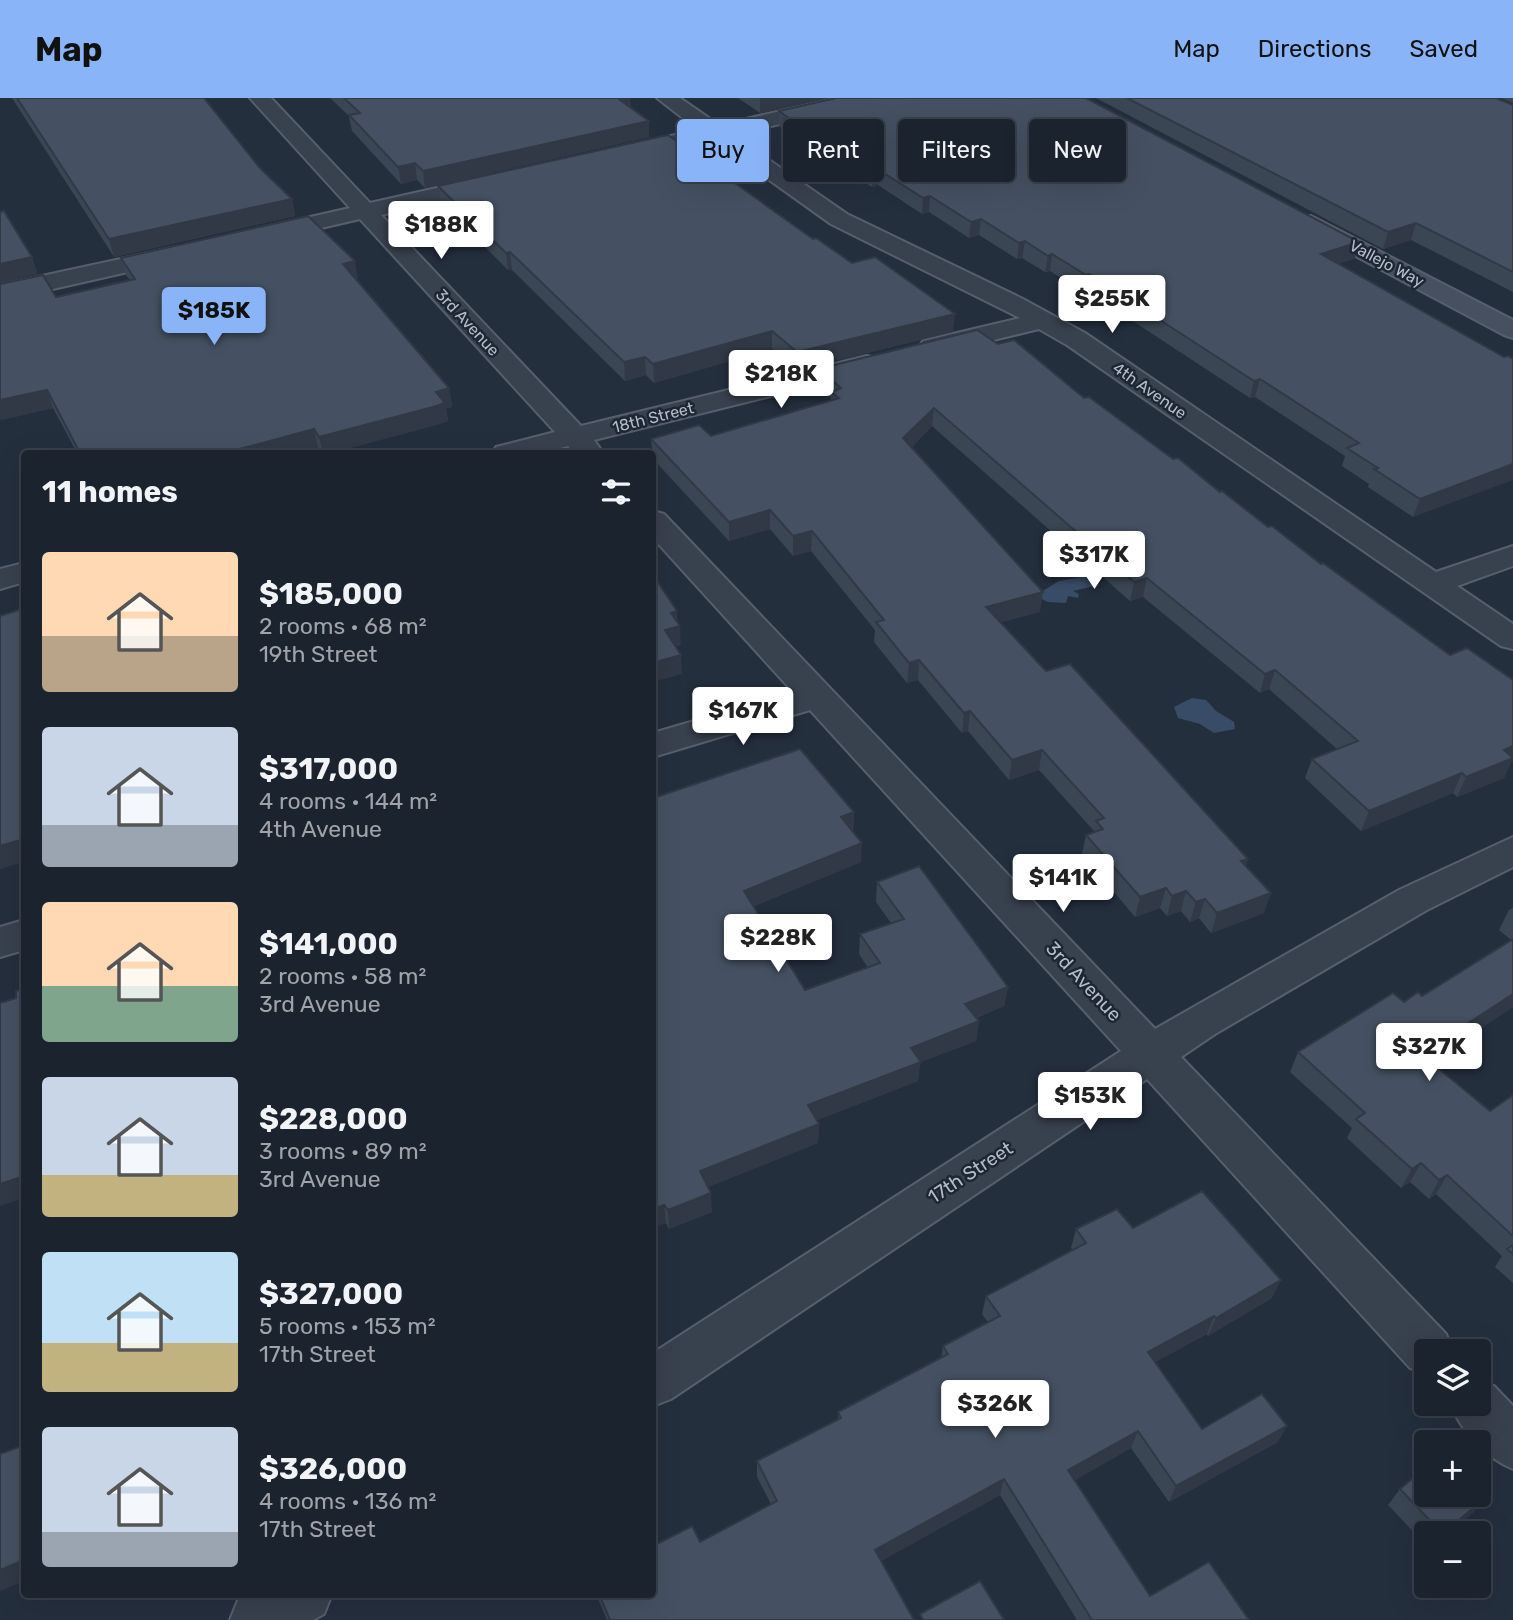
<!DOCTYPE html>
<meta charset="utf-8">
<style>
body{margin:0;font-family:Rubik,sans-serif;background:#282f3a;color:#f1f3f6;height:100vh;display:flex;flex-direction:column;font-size:26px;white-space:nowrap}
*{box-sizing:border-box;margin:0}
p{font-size:23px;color:#a0a4aa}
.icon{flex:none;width:38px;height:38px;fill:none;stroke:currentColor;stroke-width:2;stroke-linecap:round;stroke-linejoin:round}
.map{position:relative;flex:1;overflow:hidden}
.panel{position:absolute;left:21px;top:352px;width:635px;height:1148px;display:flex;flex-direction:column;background:#1b232e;border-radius:7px;box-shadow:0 7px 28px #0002,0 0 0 2px #39404a}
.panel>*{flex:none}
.top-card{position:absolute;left:677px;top:21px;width:665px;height:63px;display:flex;gap:14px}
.fabs{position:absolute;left:1414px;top:1241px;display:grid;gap:14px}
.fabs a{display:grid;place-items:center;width:77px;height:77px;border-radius:7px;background:#1b232e;box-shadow:0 7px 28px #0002,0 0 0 2px #39404a;font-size:35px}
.price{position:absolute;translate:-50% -60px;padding:0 16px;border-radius:7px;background:#fff;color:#222;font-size:23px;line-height:46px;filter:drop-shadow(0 2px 4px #0008)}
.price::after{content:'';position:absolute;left:50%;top:42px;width:21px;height:16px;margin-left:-10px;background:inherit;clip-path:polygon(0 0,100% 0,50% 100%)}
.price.current{background:#8ab4f8;color:#111}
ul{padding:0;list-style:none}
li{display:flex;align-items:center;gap:21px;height:175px;padding:0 21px}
li span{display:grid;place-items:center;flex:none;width:196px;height:140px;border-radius:7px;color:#555}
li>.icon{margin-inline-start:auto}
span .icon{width:84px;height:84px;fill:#fffc;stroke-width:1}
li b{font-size:30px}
h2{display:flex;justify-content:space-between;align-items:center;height:84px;padding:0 21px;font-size:30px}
.chip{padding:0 24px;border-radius:7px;background:#1b232e;box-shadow:0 7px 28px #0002,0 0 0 2px #39404a;font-size:24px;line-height:63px}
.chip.current{background:#8ab4f8;color:#111}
header{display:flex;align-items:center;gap:42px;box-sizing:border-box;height:98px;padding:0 35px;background:#8ab4f8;color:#111}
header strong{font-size:33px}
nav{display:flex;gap:38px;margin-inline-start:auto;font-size:24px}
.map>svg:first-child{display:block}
</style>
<header>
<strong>Map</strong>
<nav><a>Map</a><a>Directions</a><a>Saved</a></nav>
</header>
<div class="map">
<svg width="1513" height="1522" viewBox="0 0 1513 1522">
<rect width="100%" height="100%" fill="#242f3e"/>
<g fill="#394c67">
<path d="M1087,478L1093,482L1094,488L1073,493L1079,496L1078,500L1068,498L1066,505L1048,504L1042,501L1041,494L1059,483Z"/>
<path d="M1192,600L1206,602L1216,613L1234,624L1235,631L1214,635L1200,626L1178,620L1174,609Z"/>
</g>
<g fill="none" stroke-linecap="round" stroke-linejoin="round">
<defs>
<g id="street">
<path d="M250,0H271L370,105L490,78L498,80L501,85L498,90L381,117L581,328L867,258L876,260L880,266L876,272L594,342L603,355H574L568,348L540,355H492L496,349L555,334L360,121L265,143L257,141L253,136L257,131L350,110Z"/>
<path d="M657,0H680L719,27L839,0H876L873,4L733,37L847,116L1023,201L1085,235L1436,474L1513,448V468L1457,488L1513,526V551L1501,548L1067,247L1039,231L932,257L923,255L919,249L923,243L1020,220L831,126L712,41L624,62L616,60L613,55L616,50L698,32Z"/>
<path d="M176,149L185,151L188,156L185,161L0,203V187Z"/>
<path d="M653,413L664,416L1155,931L1399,792L1513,739V769L1427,812L1215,936L1181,959L1446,1236L1453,1253H1426V1276L1410,1270L1147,981L671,1301L653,1308V1255L1121,953L810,612L653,659V635L793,594L653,440Z"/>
<path d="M24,465V484L0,491V471Z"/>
<path d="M24,822V852L0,859V829Z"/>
<path d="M1479,1282L1494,1288L1513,1308V1371C1485,1359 1462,1334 1450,1306H1479Z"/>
<path d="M248,1496H332L324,1516L313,1522H230L238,1502Z"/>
</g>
<path id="secondary" d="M1311,118L1513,222V240L1504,237L1303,130L1299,125L1303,120Z"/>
</defs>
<use href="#street" stroke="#565f6c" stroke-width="4"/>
<use href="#secondary" stroke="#565f6c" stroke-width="4"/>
<use href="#street" fill="#38414e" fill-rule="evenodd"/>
<use href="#secondary" fill="#465061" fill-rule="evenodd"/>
</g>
<g fill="#3b4654">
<path d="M12,0H204L259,69L292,101L295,118L114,159Z"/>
<path d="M330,0H630L631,10L649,39L425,90L417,82L401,86L352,33L349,18Z"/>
<path d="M738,0H827L760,15Z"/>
<path d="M1096,0H1496L1513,7V194L1411,142L1383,151Z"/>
<path d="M1501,0H1513V5Z"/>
<path d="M779,13L1355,160L1338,166L1504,259L1413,419L1368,389L1369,386L1342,368L1345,358L1255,299L1250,300L1087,193L1083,194L1050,173L1045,174L1022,160L1017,161L979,137L969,140L929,114L922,116L878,87L872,89L840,68L835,69L785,36V33L779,28Z"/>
<path d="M438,88L813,141L852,165L953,234L797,272L772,251L654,285L646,277L625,283L512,172H508L441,105Z"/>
<path d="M121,160L358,181H356L449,290L452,309L446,310L448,323L436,327L331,355H322L318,350L298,355H77L53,310L1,322L0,318V186L56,199L130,182L126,177Z"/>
<path d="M998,246L1084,300L1173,361L1450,557L1513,582V663L1511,664L1504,680L1457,699L1453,695L1361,733L1305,680L1312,661L1337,651L1269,591L1260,595L1143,499L1130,503L932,328L912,349L1040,514L1000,524L1046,573L1248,761L1246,768L1264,815L1211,835L1199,820L1190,824L1181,813L1167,818L1160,810L1135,819L1082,756L1086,737L1094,733L1039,672L1009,682L968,633L962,635L918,582L907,585L874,544L875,532L811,453L793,458L770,431L729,443L653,361L651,341L711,338L830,303L831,300L817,289L818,271Z"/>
<path d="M653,700L854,714L853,733L861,764L754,808L805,892L868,870L859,856L860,836L891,825L876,804L877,784L1008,889L1004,908L976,920L979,923L976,943L920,964L918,983L817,1022L819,1026L818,1045L708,1089L712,1114L669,1131L666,1125L653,1130Z"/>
<path d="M1513,810V909L1430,963L1490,1013L1513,997V1185L1495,1169L1502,1158L1436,1096L1429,1101L1410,1084L1401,1090L1347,1040L1352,1030L1290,974L1298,954L1404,904L1422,898L1511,842L1499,832L1509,812Z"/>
<path d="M1133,1130L1272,1200L1208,1238L1207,1236L1155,1264L1202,1331L1278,1344L1169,1404L1131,1350L1075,1382L1150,1498L1249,1522H1077L1000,1397L881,1463L914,1522H607L596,1496H653L700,1444L771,1406L757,1379V1363L838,1321V1314L941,1260L943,1248L988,1224L982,1216L986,1198L1073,1152L1071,1150L1076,1131Z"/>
<path d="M1400,1391L1474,1414L1449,1435H1426V1447L1388,1407Z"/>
</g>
<g fill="#303945">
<path d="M627,0H630L631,15L620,2Z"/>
<path d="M760,0H827L760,15Z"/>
<path d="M649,23V39L425,90L423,73Z"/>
<path d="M841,52L840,68L835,69L836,54Z"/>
<path d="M415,65L417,82L401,86L398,69Z"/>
<path d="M879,72L878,87L872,89L873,73Z"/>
<path d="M930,98L929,114L922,116L923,100Z"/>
<path d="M292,101L295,118L114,159L109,141Z"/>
<path d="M981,121L979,137L969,140L971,124Z"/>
<path d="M1416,125L1411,142L1383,151L1388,134Z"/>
<path d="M1025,143L1022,160L1017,161L1019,145Z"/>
<path d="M1359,144L1355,160L1316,173L1321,156Z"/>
<path d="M510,154L512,172H508L506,155Z"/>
<path d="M1052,156L1050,173L1045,174L1048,158Z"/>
<path d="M32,159L38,176L0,185V166Z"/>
<path d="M355,163L358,181L347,183L343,166Z"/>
<path d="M1089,176L1087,193L1083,194L1086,177Z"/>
<path d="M955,216L953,234L797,272V254Z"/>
<path d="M772,233V251L654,285L653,266Z"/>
<path d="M645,259L646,277L625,283L624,264Z"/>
<path d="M1260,281L1255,299L1250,300L1254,283Z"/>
<path d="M449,290L452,309L446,310L448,323L436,327L331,355H323L319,339L436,294Z"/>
<path d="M47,292L53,310L1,322L0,318V302Z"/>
<path d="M934,310L932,328L902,359L903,340Z"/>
<path d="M314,331L318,350L298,355H225Z"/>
<path d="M1513,366V382L1413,419L1420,401Z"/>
<path d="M770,412V431L729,443V424Z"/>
<path d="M812,433L811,453L793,458V438Z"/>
<path d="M1147,480L1143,499L1130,503L1134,484Z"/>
<path d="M1043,494L1040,514L984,529L986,509Z"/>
<path d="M677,513L678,528H680L681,547L666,551L665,532L671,515Z"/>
<path d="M681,557L682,576L653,584V565Z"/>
<path d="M919,562L918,582L907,585L909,565Z"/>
<path d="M1275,572L1269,591L1260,595L1265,576Z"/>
<path d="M970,613L968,633L962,635L964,615Z"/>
<path d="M1513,648V663L1511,664L1504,680L1457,699L1466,679L1504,652Z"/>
<path d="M1042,652L1039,672L1009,682L1012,662Z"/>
<path d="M1462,675L1453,695L1361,733L1369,713Z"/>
<path d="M854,714L852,734L841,719Z"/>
<path d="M24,741V764L0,771V748Z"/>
<path d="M862,745L861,764L744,812V793Z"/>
<path d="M1248,761L1242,780L1241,763Z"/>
<path d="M1166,790L1160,810L1135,819L1140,799Z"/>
<path d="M1186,793L1181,813L1167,818L1172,798Z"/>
<path d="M1271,795L1264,815L1211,835L1217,815Z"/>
<path d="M1205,801L1199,820L1190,824L1196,804Z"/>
<path d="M1008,889L1004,908L962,925L965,906Z"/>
<path d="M1513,896V909L1412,975L1421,956Z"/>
<path d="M979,923L976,943L920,964L918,983L807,1026L808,1007L911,950Z"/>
<path d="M819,1026L818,1045L701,1092L700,1073Z"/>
<path d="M1421,1065L1410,1084L1401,1090L1412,1071Z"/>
<path d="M1447,1077L1436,1096L1429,1101L1439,1082Z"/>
<path d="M24,1078V1100L0,1108V1086Z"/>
<path d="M711,1095L712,1114L669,1131L668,1112Z"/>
<path d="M664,1107L666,1125L653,1130V1111Z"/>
<path d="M1281,1182L1272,1200L1208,1238L1216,1220Z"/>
<path d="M1214,1218L1207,1236L1141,1272L1148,1254Z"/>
<path d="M1287,1328L1278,1344L1169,1404L1176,1388Z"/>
<path d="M1138,1333L1131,1350L1063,1389L1068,1372Z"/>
<path d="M1004,1381L1000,1397L872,1468L875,1452Z"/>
<path d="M1487,1398L1474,1414L1449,1435H1444Z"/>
<path d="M24,1462V1483L0,1493V1472Z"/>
</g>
<g fill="#455162" stroke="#303945" stroke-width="2">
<path d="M17,0H204L259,69L292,101L109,141Z"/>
<path d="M344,0H627L620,2L649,23L423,73L415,65L398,69L349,17L360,15Z"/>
<path d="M836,0H1086L1359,144L1321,156L1504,259L1508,258L1513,261V366L1420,401L1374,371L1378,370L1347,350L1359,345L1260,281L1254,283L1089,176L1086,177L1052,156L1048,158L1025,143L1019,145L981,121L971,124L930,98L923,100L879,72L873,73L841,52L836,54L785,21L789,20L779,13Z"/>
<path d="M1127,0H1496L1513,7V174L1416,125L1388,134Z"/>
<path d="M668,37L813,141L816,140L852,165L875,159L955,216L797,254L772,233L653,266L645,259L624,264L510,154L506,155L438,88Z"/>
<path d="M4,113L32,159L0,166V114Z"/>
<path d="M308,118L355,163L343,166L449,290L436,294L445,305L433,309L319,339L314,331L225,355H80L47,292L0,302V186L43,177L56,199L135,181L121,160Z"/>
<path d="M977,232L998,246L1014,242L1084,300L1089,299L1173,361L1178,360L1220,394L1222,393L1268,429L1272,428L1321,466L1323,465L1450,557L1467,550L1513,582V648L1504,652L1513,660L1466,679L1462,675L1369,713L1312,661L1358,643L1275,572L1265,576L1147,480L1134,484L934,310L903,340L1043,494L986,509L1046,573L1070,566L1248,761L1241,763L1271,795L1217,815L1205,801L1196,804L1186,793L1172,798L1166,790L1140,799L1086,737L1103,731L1096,723L1104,720L1042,652L1012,662L970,613L964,615L919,562L909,565L876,524L884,522L812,433L793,438L770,412L729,424L651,341L699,327L711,338L839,300L831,294L841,290L818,271Z"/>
<path d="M653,477L677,513L671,515L680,528L665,532L681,557L653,565Z"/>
<path d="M24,510V741L0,748V518Z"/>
<path d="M800,651L854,714L841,719L862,745L744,793L805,892L880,865L860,836L904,821L877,784L919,768L1008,889L965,906L979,923L911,950L921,964L808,1007L819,1026L700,1073L711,1095L668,1112L664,1107L653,1111V700Z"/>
<path d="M1513,841V896L1421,956L1490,1013L1513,997V1138L1447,1077L1439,1082L1421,1065L1412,1071L1356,1021L1365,1015L1298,954L1393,895L1404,904L1418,894L1422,898Z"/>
<path d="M24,891V1078L0,1086V905L16,900V893Z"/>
<path d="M1202,1093L1281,1182L1216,1220L1214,1218L1148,1254L1202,1331L1262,1296L1287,1328L1176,1388L1138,1333L1068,1372L1150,1498L1209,1464L1249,1522H1092L1004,1381L875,1452L914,1522H610L599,1496H653V1448L692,1428L700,1444L777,1403L757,1363L841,1320L838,1314L948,1256L943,1248L1000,1218L986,1198L1086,1145L1076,1131L1117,1111L1133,1130Z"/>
<path d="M1513,1147V1156L1507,1151Z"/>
<path d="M24,1347V1462L0,1472V1356Z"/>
<path d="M1426,1369V1396H1479V1390L1487,1398L1444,1435H1442L1400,1391Z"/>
<path d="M980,1483L1004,1522H923L920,1516Z"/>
</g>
<g text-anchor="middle" stroke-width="5" stroke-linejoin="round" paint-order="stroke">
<g font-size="16" fill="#b4bcc9" stroke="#1d2633">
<text transform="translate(1387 165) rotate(28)" y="6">Vallejo Way</text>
<text transform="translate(468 224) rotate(47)" y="6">3rd Avenue</text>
<text transform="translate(1150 292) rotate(35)" y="6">4th Avenue</text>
<text transform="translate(653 319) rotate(-14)" y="6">18th Street</text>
</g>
<g font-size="19" fill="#b4bcc9" stroke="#1d2633">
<text transform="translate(1084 883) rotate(47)" y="7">3rd Avenue</text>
<text transform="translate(970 1074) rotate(-33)" y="7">17th Street</text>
</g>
</g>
</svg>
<div class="fabs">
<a><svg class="icon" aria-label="layers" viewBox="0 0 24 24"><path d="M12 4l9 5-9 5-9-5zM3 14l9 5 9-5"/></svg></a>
<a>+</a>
<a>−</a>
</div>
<b class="price" style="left:441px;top:163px">$188K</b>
<b class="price" style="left:1112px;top:237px">$255K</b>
<b class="price current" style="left:214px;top:249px">$185K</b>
<b class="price" style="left:781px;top:312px">$218K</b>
<b class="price" style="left:1094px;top:493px">$317K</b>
<b class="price" style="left:743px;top:649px">$167K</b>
<b class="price" style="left:1063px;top:816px">$141K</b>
<b class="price" style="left:778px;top:876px">$228K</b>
<b class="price" style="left:1429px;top:985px">$327K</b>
<b class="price" style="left:1090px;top:1034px">$153K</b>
<b class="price" style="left:995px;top:1342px">$326K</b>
<div class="top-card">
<a class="chip current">Buy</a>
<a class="chip">Rent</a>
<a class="chip">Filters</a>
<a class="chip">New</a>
</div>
<section class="panel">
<h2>11 homes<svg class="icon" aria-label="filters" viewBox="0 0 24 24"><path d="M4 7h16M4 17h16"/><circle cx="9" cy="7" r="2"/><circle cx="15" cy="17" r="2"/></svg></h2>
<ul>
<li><span style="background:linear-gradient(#ffd9b3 60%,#b9a48a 0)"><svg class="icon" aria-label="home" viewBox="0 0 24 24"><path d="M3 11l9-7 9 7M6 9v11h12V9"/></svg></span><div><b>$185,000</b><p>2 rooms · 68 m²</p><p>19th Street</p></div></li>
<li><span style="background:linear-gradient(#c9d6e8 70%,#9aa5b1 0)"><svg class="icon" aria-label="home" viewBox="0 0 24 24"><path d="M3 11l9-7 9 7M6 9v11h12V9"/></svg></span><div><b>$317,000</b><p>4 rooms · 144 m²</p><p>4th Avenue</p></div></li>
<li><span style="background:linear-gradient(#ffd9b3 60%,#7fa58c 0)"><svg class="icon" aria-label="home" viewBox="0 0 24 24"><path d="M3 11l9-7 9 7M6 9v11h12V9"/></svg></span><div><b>$141,000</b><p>2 rooms · 58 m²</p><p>3rd Avenue</p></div></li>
<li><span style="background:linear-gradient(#c9d6e8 70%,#c2b280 0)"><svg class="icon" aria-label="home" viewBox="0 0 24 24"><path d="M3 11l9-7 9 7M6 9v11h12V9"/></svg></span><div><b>$228,000</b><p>3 rooms · 89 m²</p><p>3rd Avenue</p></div></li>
<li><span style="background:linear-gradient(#bfe0f5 65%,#c2b280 0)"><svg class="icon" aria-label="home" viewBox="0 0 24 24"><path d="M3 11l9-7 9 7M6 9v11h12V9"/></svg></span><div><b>$327,000</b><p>5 rooms · 153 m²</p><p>17th Street</p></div></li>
<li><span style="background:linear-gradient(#c9d6e8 75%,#9aa5b1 0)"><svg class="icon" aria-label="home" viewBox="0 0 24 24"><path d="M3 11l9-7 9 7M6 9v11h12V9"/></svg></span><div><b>$326,000</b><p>4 rooms · 136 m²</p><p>17th Street</p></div></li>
</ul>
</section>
</div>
